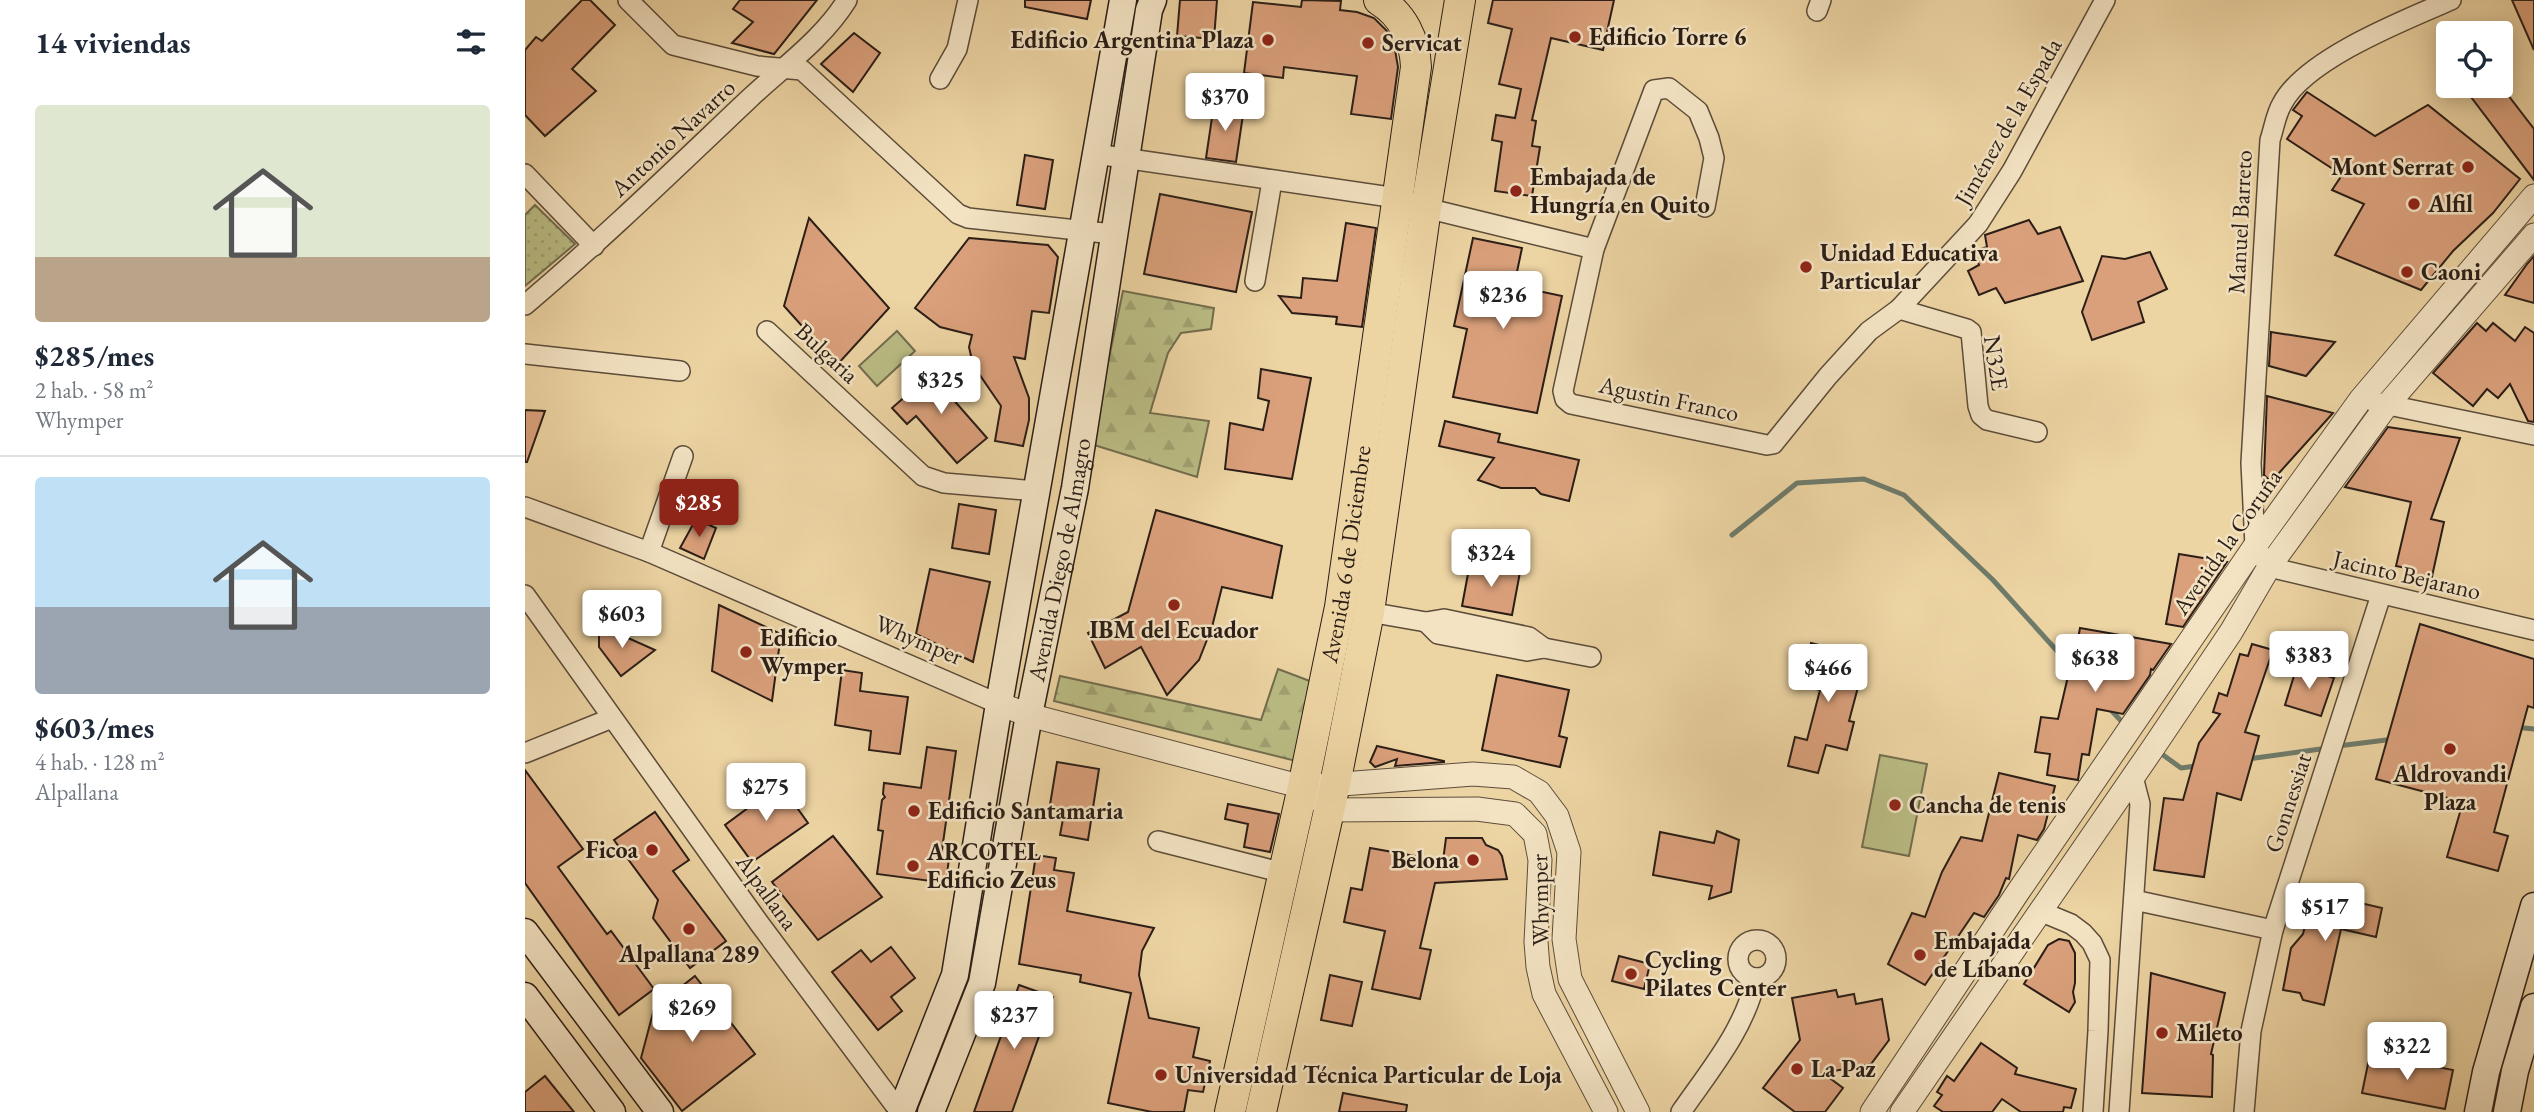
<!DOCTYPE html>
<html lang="es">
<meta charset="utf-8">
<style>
body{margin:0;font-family:"EB Garamond",serif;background:#f6f6f7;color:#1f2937;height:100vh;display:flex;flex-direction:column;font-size:26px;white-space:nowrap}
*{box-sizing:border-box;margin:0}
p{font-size:23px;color:#747a83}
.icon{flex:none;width:38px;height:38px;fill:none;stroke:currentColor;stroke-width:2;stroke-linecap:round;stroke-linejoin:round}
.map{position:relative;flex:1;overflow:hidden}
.sheet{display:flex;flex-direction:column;background:#fff;width:525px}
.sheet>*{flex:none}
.tools{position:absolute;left:1911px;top:21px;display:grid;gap:14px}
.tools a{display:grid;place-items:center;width:77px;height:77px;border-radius:7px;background:#fff;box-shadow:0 4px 18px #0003;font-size:35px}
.price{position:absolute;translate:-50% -60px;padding:0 16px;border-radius:7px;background:#fff;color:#222;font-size:23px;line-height:46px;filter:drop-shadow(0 2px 4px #0008)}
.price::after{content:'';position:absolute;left:50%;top:42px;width:21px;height:16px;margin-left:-10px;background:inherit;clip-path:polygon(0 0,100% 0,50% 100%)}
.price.active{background:#8f2418;color:#fff}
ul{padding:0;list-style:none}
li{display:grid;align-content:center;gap:14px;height:371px;padding:0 35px}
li+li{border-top:2px solid #e0e1e3}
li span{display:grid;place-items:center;height:217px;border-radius:7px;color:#555}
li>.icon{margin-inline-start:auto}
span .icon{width:126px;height:126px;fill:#fffc;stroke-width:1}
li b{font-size:30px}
h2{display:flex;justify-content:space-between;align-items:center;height:84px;padding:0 35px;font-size:30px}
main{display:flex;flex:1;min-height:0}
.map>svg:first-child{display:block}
</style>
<main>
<section class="sheet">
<h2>14 viviendas<svg class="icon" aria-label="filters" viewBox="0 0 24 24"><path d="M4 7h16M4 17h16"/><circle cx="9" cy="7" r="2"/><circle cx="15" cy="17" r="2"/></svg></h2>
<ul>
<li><span style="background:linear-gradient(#dfe7d0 70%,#b9a48a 0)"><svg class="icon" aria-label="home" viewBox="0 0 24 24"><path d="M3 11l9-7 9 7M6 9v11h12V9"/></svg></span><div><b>$285/mes</b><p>2 hab. · 58 m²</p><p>Whymper</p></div></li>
<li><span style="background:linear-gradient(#bfe0f5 60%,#9aa5b1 0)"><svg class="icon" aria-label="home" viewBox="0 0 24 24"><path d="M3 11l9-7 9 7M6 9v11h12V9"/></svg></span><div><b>$603/mes</b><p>4 hab. · 128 m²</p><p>Alpallana</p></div></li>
</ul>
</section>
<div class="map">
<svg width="2009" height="1112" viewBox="0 0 2009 1112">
<defs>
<pattern id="green-dots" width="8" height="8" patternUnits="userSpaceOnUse" patternTransform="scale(1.75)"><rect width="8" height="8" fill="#babc84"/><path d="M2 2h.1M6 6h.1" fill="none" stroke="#a0a171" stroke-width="1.8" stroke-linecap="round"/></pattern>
<pattern id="forest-firs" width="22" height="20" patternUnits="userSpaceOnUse" patternTransform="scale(1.75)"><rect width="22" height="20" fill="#babc84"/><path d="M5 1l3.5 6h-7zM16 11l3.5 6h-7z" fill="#a0a171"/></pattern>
</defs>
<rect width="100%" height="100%" fill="#edd4a3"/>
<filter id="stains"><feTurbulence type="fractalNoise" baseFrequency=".00286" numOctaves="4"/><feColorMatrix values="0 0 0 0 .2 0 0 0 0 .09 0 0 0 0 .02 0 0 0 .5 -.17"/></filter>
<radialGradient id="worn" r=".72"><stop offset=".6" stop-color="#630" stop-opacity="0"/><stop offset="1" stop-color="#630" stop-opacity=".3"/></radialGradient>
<path fill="url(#green-dots)" stroke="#726d4e" stroke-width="2" d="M10,205L50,244L0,286V215Z"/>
<g fill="url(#forest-firs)" stroke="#726d4e" stroke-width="2">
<path d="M598,291L689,308L686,329L656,333L643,353L625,413L684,421L672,477L566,444Z"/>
<path d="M753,669L790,683L778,757L767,760L529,701L535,676L736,720Z"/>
</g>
<g fill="#babc84" stroke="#726d4e" stroke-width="2">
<path d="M372,331L390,351L352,386L334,366Z"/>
<path d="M1355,755L1402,764L1384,856L1337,847Z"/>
</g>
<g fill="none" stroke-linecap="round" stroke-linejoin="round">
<g stroke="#6e7b6a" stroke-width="5">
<path d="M1207,535L1272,483L1339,479L1379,495L1468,580L1552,673"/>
<path d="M1584,708L1599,724"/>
<path d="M1990,727L2009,729"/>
<path d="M1813,746L1869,739"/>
<path d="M1634,752L1656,768L1671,766"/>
<path d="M1723,759L1803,748"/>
</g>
</g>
<g fill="#daa07b" stroke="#2b1e17" stroke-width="2">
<path d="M57,0H65L90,25L47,69L71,91L20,136L0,115V50L11,37L17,41Z"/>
<path d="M215,0H292L249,54L207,43L228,22L208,9Z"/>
<path d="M500,0H566L562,19L500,7Z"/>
<path d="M655,0H692L689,39L652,36Z"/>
<path d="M777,0L816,1L815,10L832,12L849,18L862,31L869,44L873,67L866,119L826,114L832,76L759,67L758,78L719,73L728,2L776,7Z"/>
<path d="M968,0H1089L1078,50L1026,38L1007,120L1011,121L1007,146L1015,147L1007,196L970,191L977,142L967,140L971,115L990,118L996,89L974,84L987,29L963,23Z"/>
<path d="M1987,0H2009V50Z"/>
<path d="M329,33L355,53L328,92L296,64Z"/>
<path d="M1962,86H1976L2009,129V180L1946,97Z"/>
<path d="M1782,92L1850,136L1903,105L1995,179L1968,213L1928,251L1896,290L1810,255L1839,204L1807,190L1817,175L1762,139L1777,116L1768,110Z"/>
<path d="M689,104L719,108L711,162L681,158Z"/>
<path d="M500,155L528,160L520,209L492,205Z"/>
<path d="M635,194L727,212L711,292L619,274Z"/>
<path d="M284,218L364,308L312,365L259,306Z"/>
<path d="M1504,220L1513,234L1535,227L1558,281L1480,303L1471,288L1454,295L1443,271L1454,265L1449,251L1462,247L1460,235Z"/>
<path d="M821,223L851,228L837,327L811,324L812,317L767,313L754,296L776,298L778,278L812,281Z"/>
<path d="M444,238L523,245L533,257L524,313L507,311L500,359L489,357L504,398V420L498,446L470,441L476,406L448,365L444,347L447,335L415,327L390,308Z"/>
<path d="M948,238L997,248L989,286L1037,296L1012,413L928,397L942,329L929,326Z"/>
<path d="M1625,252L1642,289L1613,302L1619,322L1567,340L1557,312L1577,256L1600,259Z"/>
<path d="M2009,256V303L1980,295L2002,264Z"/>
<path d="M1952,323L1961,331L1968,323L1990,341L2000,327L2009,333V422L2003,421L1985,384L1973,398L1962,389L1948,406L1908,373Z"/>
<path d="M1746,332L1810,342L1781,376L1744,366Z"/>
<path d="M415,366L428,380L419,389L462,438L432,463L391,416L382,424L367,408Z"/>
<path d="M736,369L786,378L767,479L700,469L705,423L738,430L744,401L733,398Z"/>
<path d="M1742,396L1808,413L1746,482L1739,475Z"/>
<path d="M0,410L20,411L2,462H0Z"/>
<path d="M920,421L975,434L973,442L1054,460L1044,501L1016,494L1010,488H976L953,480L969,458L914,446Z"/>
<path d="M1863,427L1935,438L1906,519L1919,522L1906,581L1879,576L1881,568L1871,566L1886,502L1820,487Z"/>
<path d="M434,504L471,510L464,554L427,548Z"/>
<path d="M631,510L757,546L747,598L697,587L687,627L674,660L642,695L616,647L580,668L563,633L603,612Z"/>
<path d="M171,519L191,528L179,559L155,548Z"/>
<path d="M1654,554L1702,562L1658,627L1641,624Z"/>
<path d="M945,563L995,572L987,615L937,606Z"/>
<path d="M405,569L465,582L448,662L391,634Z"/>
<path d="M194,605L256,634L247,701L187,671Z"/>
<path d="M1895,624L2009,659V708L2003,706L1969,832L1983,836L1973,871L1922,857L1938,802L1851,779Z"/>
<path d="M74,625L130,650L96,676L74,647Z"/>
<path d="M1555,628L1646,644L1628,670L1626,669L1625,675L1598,714L1572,709L1564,755L1557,754L1553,780L1522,775L1525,754L1510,752L1516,717L1533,719L1544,672L1547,673Z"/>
<path d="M1286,643L1341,657L1324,721L1329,722L1322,750L1301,745L1293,773L1263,766L1270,737L1282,740L1295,690L1275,685Z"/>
<path d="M1727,644L1748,650L1720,732L1734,736L1716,800L1692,793L1679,877L1629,870L1639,798L1658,800L1674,743L1695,714L1688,712L1694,693L1702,696L1715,654L1723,656Z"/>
<path d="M1772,666L1809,678L1796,716L1760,705Z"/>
<path d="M317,670L337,673L335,691L383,697L375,754L344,750L346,731L310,725Z"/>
<path d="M972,675L1044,690L1034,736L1042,738L1035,767L957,750Z"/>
<path d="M852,746L919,761V762L870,766L872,759L850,767L845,762Z"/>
<path d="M402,747L431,751L416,857L424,858L421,883L352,874L358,831L353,830L357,800L360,797L358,794L359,783L396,788Z"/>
<path d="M532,762L574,769L563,840L535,835L538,819L523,817Z"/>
<path d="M0,770L58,849L33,867L82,934L86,931L129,989L94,1015L0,883Z"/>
<path d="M1474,773L1530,786L1519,829L1512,840L1493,835L1484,879L1481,878L1474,895L1459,917L1449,913L1400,985L1363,964L1387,913L1400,917L1417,872L1436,837L1457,841Z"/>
<path d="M255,784L283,823L227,862L200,825Z"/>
<path d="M703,804L754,814L745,852L719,847L723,824L700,819Z"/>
<path d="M130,812L164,860L148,871L201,941L165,968L128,918L133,900L89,840Z"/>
<path d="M1192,831L1214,840L1206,892L1184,899L1187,886L1128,875L1135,832L1189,843Z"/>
<path d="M308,836L357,897L293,940L247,882Z"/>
<path d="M921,838H957L961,845L973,850L977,856L982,879L910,883L895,948L906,950L895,999L847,989L860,931L819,922L826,888L837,890L845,848L918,861Z"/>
<path d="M511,855L531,858L529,870L549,873L542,911L629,928L617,951L614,975L624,1018L674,1028L668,1057L685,1061L678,1092L663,1090L659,1112H627L583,1103L606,993L555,982L556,975L494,964Z"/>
<path d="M1788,892L1857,908L1851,937L1816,929L1799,1005L1778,1000L1775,993L1758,990L1766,948L1778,934Z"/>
<path d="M1534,939L1544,941L1550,953V983L1548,992L1550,1002L1544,1012L1499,984L1523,945Z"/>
<path d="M366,947L390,978L366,997L377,1011L353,1030L307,972L336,950L346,962Z"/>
<path d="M1094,956L1125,964L1119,989L1087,981Z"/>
<path d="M1626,973L1700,993L1686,1054L1688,1055L1687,1097L1617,1093Z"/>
<path d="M805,975L837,982L827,1026L796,1020Z"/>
<path d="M170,976L230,1054L157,1111L116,1058L133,994L138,1001Z"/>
<path d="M494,985L528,997L487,1112H449Z"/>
<path d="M1311,990L1313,997L1329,994L1331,1004L1357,999L1364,1040L1346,1064L1298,1073L1318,1088L1300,1112H1270L1238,1088L1275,1040L1267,998Z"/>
<path d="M1456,1043L1492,1068L1490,1074L1551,1089L1546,1108L1539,1107L1538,1112H1496L1477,1099L1467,1112H1418L1409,1106L1417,1095L1412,1092L1422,1076L1429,1081Z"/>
<path d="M1845,1054L1928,1070L1920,1109L1837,1093Z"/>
<path d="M20,1076L49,1112H0V1092Z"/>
<path d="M818,1093L882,1105L881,1112H814Z"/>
</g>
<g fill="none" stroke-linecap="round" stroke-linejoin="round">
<defs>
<g id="minor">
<path d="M103,0L148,45L232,66L277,70L433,214L443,218L588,234"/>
<path d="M1926,0C1880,20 1780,59 1757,104C1751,114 1749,128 1745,140L1726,463L1730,546L1744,567L2009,630"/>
<path d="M1292,11L1296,0"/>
<path d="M415,79L432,49L443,0"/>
<path d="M571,154L872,198L901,208L1069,249"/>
<path d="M0,174L69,246"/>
<path d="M1180,207L1189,158L1184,138L1173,111L1144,88L1129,90L1069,249L1038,391L1040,399L1046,404L1242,445L1248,444L1303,376L1344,331L1374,309L1453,224L1487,171L1580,0"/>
<path d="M730,281L747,181"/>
<path d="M0,305C78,239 151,168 225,98C258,67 298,39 322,0"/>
<path d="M1374,309L1442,329L1446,332L1453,406L1456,415L1462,420L1512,432"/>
<path d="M242,331L398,476L419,483L512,491"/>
<path d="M0,354L155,371"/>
<path d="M1849,402L2009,435"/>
<path d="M0,507L124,552L474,704"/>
<path d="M124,552L158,456"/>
<path d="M0,595L234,923L375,1112"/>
<path d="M844,612L901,622L919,619L1004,637L1019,648"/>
<path d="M901,622L913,634L1002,651L1019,648L1066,657"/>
<path d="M0,753L87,718"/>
<path d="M633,841L759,873"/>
<path d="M1609,900L1748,930"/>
<path d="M1517,912L1546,924L1558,933L1567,943L1575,960L1573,1031L1568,1112"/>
<circle cx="1232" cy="959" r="19"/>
<path d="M1156,1112C1185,1070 1220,1029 1231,978"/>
<path d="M1594,1112L1615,804L1608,777"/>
<path d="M1719,1112L1726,1031L1748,930L1856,595"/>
</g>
<g id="tertiary">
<path d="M474,704L504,715L778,787L948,774L988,777L1014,792L1032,816L1044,852L1039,939L1045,979L1113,1112"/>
<path d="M794,799L805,810L952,809L990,814L1010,834L1015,860L1011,942L1013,967L1019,994L1081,1112"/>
<path d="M1347,1112L1493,892L1730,546L1836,399L2009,196"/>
<path d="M1377,1112L1628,748L1706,632L1744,567L1862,405L2009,235"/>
</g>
<g id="secondary">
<path d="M0,932L135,1112"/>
<path d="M0,996L87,1112"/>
<path d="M376,1112L430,975L474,704L598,0"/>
<path id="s1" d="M406,1112L457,983L504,715L550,488L624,10L628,0"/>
<path d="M1953,1112L1961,1072L2009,906"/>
<path d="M1982,1112L1990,1071L2009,1007"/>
</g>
<g id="primary">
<path id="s2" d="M705,1112L778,787L815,607L891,67C890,40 878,15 854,0"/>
<path d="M736,1112L810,784L844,612L901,208L935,0"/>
</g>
</defs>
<use href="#minor" stroke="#5c4c3a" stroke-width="22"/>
<use href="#tertiary" stroke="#5c4c3a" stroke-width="25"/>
<use href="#secondary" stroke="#2b1e17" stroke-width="29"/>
<use href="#primary" stroke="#2b1e17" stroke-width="32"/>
<use href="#minor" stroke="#f3e3c3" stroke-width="19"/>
<use href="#tertiary" stroke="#f3e3c3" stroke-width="23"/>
<use href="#secondary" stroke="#f3e3c3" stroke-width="26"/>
<use href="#primary" stroke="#edd4a3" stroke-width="30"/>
</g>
<g fill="#8f2418" stroke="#f3e3c3" stroke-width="2.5">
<circle cx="1050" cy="37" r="7"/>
<circle cx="743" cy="40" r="7"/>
<circle cx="843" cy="43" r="7"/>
<circle cx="1943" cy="167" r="7"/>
<circle cx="991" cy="191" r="7"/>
<circle cx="1889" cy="204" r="7"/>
<circle cx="1281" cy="267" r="7"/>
<circle cx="1882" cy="272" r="7"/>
<circle cx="649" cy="605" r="7"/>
<circle cx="221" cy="652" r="7"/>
<circle cx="1925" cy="749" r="7"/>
<circle cx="1370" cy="805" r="7"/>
<circle cx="389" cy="811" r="7"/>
<circle cx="127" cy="850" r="7"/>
<circle cx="948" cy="860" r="7"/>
<circle cx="388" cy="866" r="7"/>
<circle cx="164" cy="929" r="7"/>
<circle cx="1395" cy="955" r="7"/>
<circle cx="1106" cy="974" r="7"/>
<circle cx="1637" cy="1033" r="7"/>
<circle cx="1272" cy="1069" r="7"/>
<circle cx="636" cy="1075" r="7"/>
</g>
<g text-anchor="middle" stroke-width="5" stroke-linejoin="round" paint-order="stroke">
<g font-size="24" font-weight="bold" fill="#2b1e17" stroke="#f3e3c3" text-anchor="start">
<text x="1064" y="45">Edificio Torre 6</text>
<text x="729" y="48" text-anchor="end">Edificio Argentina Plaza</text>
<text x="857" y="51">Servicat</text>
<text x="1929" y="175" text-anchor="end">Mont Serrat</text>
<text x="1005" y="185">Embajada de<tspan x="1005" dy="28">Hungría en Quito</tspan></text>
<text x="1903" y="212">Alfil</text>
<text x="1295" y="261">Unidad Educativa<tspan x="1295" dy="28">Particular</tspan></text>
<text x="1896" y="280">Caoni</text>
<text x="649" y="638" text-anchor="middle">IBM del Ecuador</text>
<text x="235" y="646">Edificio<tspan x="235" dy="28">Wymper</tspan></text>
<text x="1925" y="782" text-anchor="middle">Aldrovandi<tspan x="1925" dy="28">Plaza</tspan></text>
<text x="1384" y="813">Cancha de tenis</text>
<text x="403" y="819">Edificio Santamaria</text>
<text x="113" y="858" text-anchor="end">Ficoa</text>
<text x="402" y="860">ARCOTEL<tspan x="402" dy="28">Edificio Zeus</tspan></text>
<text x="934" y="868" text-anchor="end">Belona</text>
<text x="1409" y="949">Embajada<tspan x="1409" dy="28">de Líbano</tspan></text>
<text x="164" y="962" text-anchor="middle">Alpallana 289</text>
<text x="1120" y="968">Cycling<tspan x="1120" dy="28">Pilates Center</tspan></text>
<text x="1651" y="1041">Mileto</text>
<text x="1286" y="1077">La Paz</text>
<text x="650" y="1083">Universidad Técnica Particular de Loja</text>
</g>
<g font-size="24" fill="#2b1e17" stroke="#f3e3c3">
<text transform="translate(1483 122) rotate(-60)" y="8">Jiménez de la Espada</text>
<text transform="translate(148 138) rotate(-43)" y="8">Antonio Navarro</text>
<text transform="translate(1715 222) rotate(-87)" y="8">Manuel Barreto</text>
<text transform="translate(302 353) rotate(43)" y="8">Bulgaria</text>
<text transform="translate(1471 363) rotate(81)" y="8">N32E</text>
<text transform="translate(1144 399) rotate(12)" y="8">Agustin Franco</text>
<text transform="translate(1702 542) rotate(-55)" y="8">Avenida la Coruña</text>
<text dy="8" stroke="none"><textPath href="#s2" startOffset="570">Avenida 6 de Diciembre</textPath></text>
<text dy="8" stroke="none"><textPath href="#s1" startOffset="569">Avenida Diego de Almagro</textPath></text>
<text transform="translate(1882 575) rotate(13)" y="8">Jacinto Bejarano</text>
<text transform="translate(394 640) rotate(23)" y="8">Whymper</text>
<text transform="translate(1763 803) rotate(-72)" y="8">Gonnessiat</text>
<text transform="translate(242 892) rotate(54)" y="8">Alpallana</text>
<text transform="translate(1015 900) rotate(-91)" y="8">Whymper</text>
</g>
</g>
<rect width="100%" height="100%" filter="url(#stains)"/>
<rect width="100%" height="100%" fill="url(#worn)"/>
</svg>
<div class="tools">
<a><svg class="icon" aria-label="locate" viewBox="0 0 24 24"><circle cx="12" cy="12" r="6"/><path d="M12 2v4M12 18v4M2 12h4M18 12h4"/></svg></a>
</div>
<b class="price" style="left:700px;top:133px">$370</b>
<b class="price" style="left:978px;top:331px">$236</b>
<b class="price" style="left:416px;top:416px">$325</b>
<b class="price active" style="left:174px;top:539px">$285</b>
<b class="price" style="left:966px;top:589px">$324</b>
<b class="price" style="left:97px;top:650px">$603</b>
<b class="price" style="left:1784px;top:691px">$383</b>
<b class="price" style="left:1570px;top:694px">$638</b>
<b class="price" style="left:1303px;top:704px">$466</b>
<b class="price" style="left:241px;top:823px">$275</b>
<b class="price" style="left:1800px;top:943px">$517</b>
<b class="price" style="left:167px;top:1044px">$269</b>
<b class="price" style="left:489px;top:1051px">$237</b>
<b class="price" style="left:1882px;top:1082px">$322</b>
</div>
</main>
